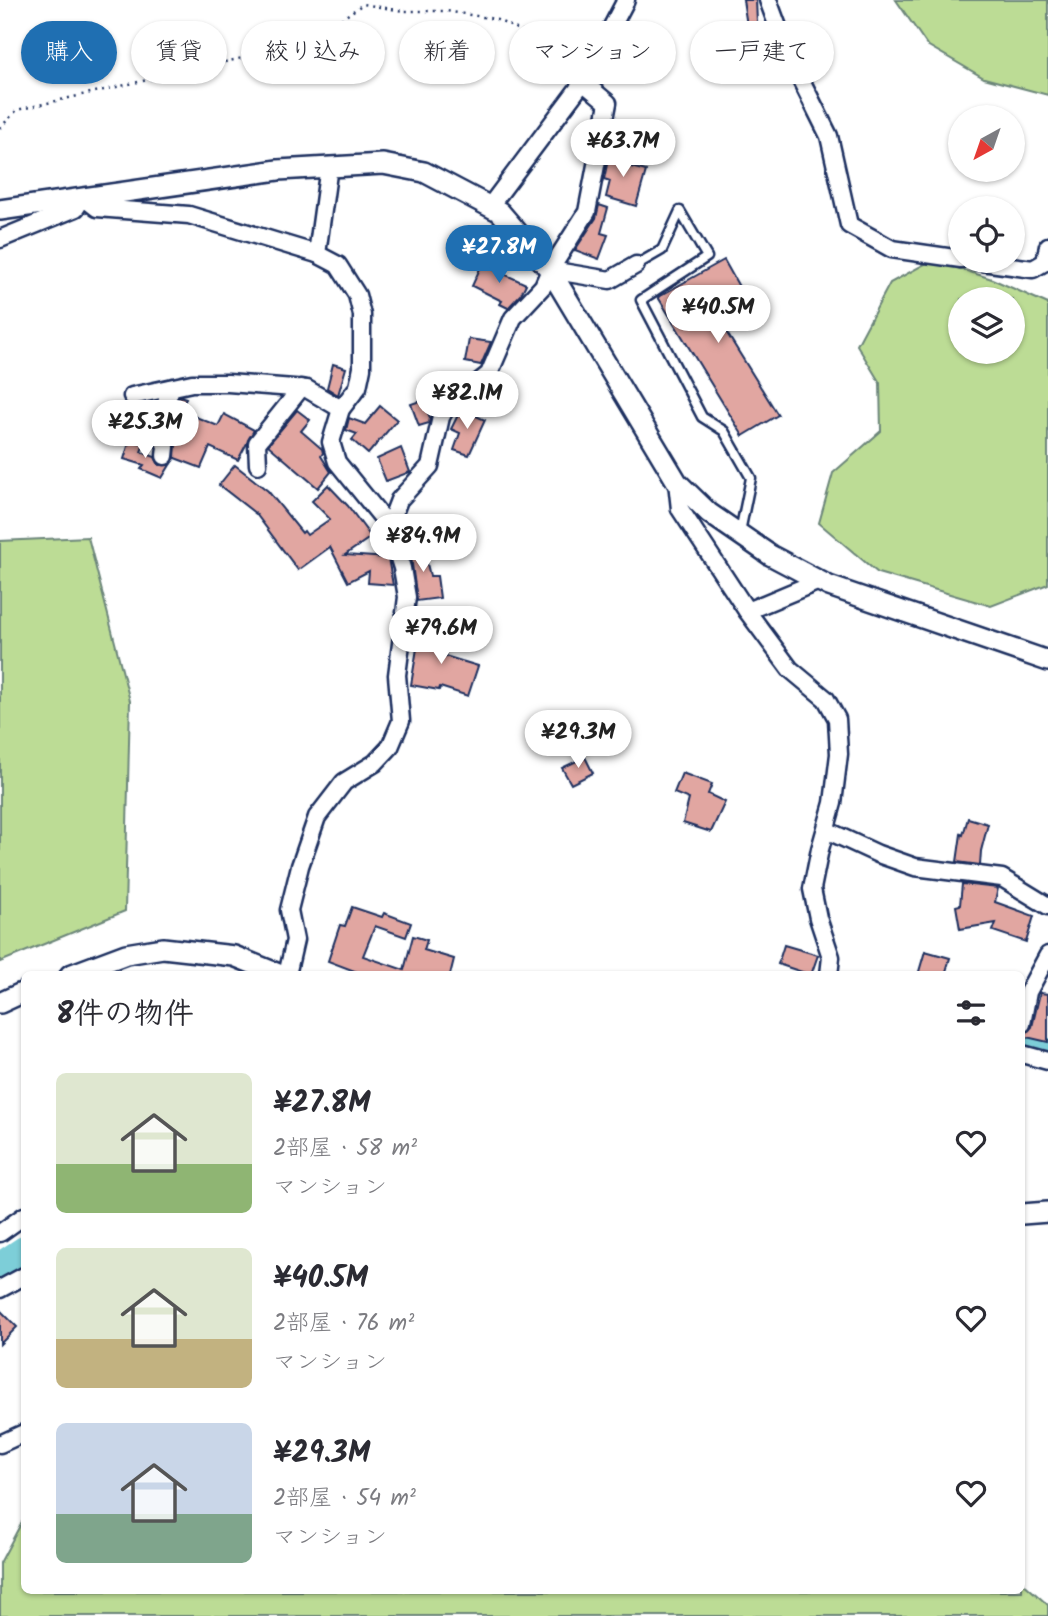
<!DOCTYPE html>
<html lang="ja">
<meta charset="utf-8">
<style>
body{margin:0;font-family:Kalam,"Klee One",sans-serif;background:#f2f2f3;color:#2b2b33;height:100vh;display:flex;flex-direction:column;font-size:26px;white-space:nowrap}
*{box-sizing:border-box;margin:0}
p{font-size:23px;color:#7c7c81}
.icon{flex:none;width:38px;height:38px;fill:none;stroke:currentColor;stroke-width:2;stroke-linecap:round;stroke-linejoin:round}
.map{position:relative;flex:1;overflow:hidden}
.sheet{position:absolute;left:21px;top:971px;width:1004px;height:623px;display:flex;flex-direction:column;background:#fff;border-radius:10px;box-shadow:0 2px 5px #0004}
.sheet>*{flex:none}
.top-card{position:absolute;left:21px;top:21px;width:1006px;height:63px;display:flex;gap:14px}
.needle{width:46px;rotate:220deg}
.buttons{position:absolute;left:948px;top:105px;display:grid;gap:14px}
.buttons a{display:grid;place-items:center;width:77px;height:77px;border-radius:50%;background:#fff;box-shadow:0 2px 5px #0004;font-size:35px}
.price{position:absolute;translate:-50% -60px;padding:0 16px;border-radius:24px;background:#fff;color:#222;font-size:23px;line-height:46px;filter:drop-shadow(0 2px 4px #0008)}
.price::after{content:'';position:absolute;left:50%;top:42px;width:21px;height:16px;margin-left:-10px;background:inherit;clip-path:polygon(0 0,100% 0,50% 100%)}
.price.current{background:#1f6fb2;color:#fff}
ul{padding:0;list-style:none}
li{display:flex;align-items:center;gap:21px;height:175px;padding:0 35px}
li span{display:grid;place-items:center;flex:none;width:196px;height:140px;border-radius:10px;color:#555}
li>.icon{margin-inline-start:auto}
span .icon{width:84px;height:84px;fill:#fffc;stroke-width:1}
li b{font-size:30px}
h2{display:flex;justify-content:space-between;align-items:center;height:84px;padding:0 35px;font-size:30px}
.pill{padding:0 24px;border-radius:32px;background:#fff;box-shadow:0 2px 5px #0004;font-size:24px;line-height:63px}
.pill.current{background:#1f6fb2;color:#fff}
.map>svg:first-child{display:block}
</style>
<div class="map">
<svg width="1048" height="1616" viewBox="0 0 1048 1616">
<rect width="100%" height="100%" fill="#fff"/>
<filter id="ink" filterUnits="userSpaceOnUse"><feTurbulence type="fractalNoise" baseFrequency=".0143" numOctaves="2"/><feDisplacementMap in="SourceGraphic" scale="14" xChannelSelector="R" yChannelSelector="G"/><feConvolveMatrix kernelMatrix="1 2 1 2 8 2 1 2 1" color-interpolation-filters="sRGB"/></filter>
<g filter="url(#ink)">
<g fill="#bcdc95" stroke="#6c867a" stroke-width="2" fill-rule="evenodd">
<path d="M896,0H1048V95L984,78L927,45Z"/>
<path d="M932,260L992,279L1048,304V584L991,606L878,573L819,523L833,473L881,431L880,383L857,345L890,283ZM961,299H1013V352H961Z"/>
<path d="M88,537L130,701L125,911L0,962V541Z"/>
<path d="M24,1518V1591H1022V1582L1048,1605V1616H0V1563Z"/>
</g>
<g fill="none" stroke-linecap="round" stroke-linejoin="round">
<g stroke="#7dced8" stroke-width="26">
<path d="M1022,1045L1048,1051"/>
<path d="M0,1265L24,1249"/>
</g>
</g>
<g fill="#e1a6a1" stroke="#1b2f5e" stroke-width="2">
<path d="M743,0H756L758,44L750,45Z"/>
<path d="M626,49L644,59L639,74L611,72Z"/>
<path d="M611,145L623,147L620,164L646,171L636,206L606,197L610,181L604,179Z"/>
<path d="M599,205L608,208L601,233L608,235L599,259L575,250L596,218Z"/>
<path d="M471,240L486,246L480,260L465,254Z"/>
<path d="M724,260L742,292L712,309L778,415L743,436L658,297Z"/>
<path d="M482,264L526,284L521,294L508,308L500,304L502,301L472,286Z"/>
<path d="M469,339L491,342L481,365L465,362Z"/>
<path d="M333,364L346,368L338,395L327,388Z"/>
<path d="M179,396L186,398L181,411L218,426L224,414L254,430L238,460L210,447L201,468L175,458L176,442L182,425L171,422Z"/>
<path d="M423,400L430,418L429,423L419,426L411,404Z"/>
<path d="M380,406L397,420L368,454L352,440L357,434L346,430L349,418L365,424Z"/>
<path d="M461,409L485,420L469,455L454,450L460,433L451,429Z"/>
<path d="M297,410L310,420L301,431L322,449L323,453L321,456L331,472L318,488L268,445Z"/>
<path d="M130,440L144,444L141,452L155,457L159,465H170L162,478L141,469L144,465L124,459Z"/>
<path d="M401,448L410,472L386,481L377,459Z"/>
<path d="M235,465L268,491L302,533L304,531L307,535L330,519L312,501L328,485L348,506L371,537L345,555L388,558L393,585L368,583L369,571L348,582L330,547L298,570L256,514L219,485Z"/>
<path d="M421,539L430,576H437L440,598L417,601L409,542Z"/>
<path d="M420,630L449,635L445,656L478,666L468,696L440,687L439,690L411,685Z"/>
<path d="M585,757L593,773L571,784L562,768Z"/>
<path d="M682,773L712,784L708,794L725,802L711,832L683,823L689,799L674,793Z"/>
<path d="M968,818L988,824L981,851L980,865L957,862L961,834L963,835Z"/>
<path d="M962,884L998,888L995,902L1034,916L1026,942L993,931L996,923L960,929L956,906L960,905Z"/>
<path d="M352,907L382,917L384,913L411,923L406,937L375,926L363,956L404,970L413,936L427,940L424,950L454,959L450,975H365L328,961L340,925L345,926Z"/>
<path d="M784,945L818,955L811,975L778,964Z"/>
<path d="M925,951L950,958L945,975H918Z"/>
<path d="M1040,993L1048,994V1042L1022,1036L1032,1027Z"/>
<path d="M0,1310L17,1327L0,1344Z"/>
</g>
<g fill="none" stroke-linecap="round" stroke-linejoin="round">
<defs>
<path id="service" d="M636,265L662,250L680,211L707,257L641,300L702,417L724,431L751,478L740,532"/>
<g id="minor">
<path d="M768,0L788,54L829,136L849,225L892,249L961,259"/>
<path d="M490,206L583,82L626,0"/>
<path d="M0,239L76,208L83,197L97,208L189,215L317,254L338,265L357,295L362,315V368L358,387L341,409L331,442L337,462L389,526L402,568L407,597L397,675L401,721L390,747L375,763L344,782L317,817L300,866L289,910L295,940L287,975"/>
<path d="M317,254L329,166"/>
<path d="M975,261L1033,269L1045,262L1048,246"/>
<path d="M550,270L610,280L636,265"/>
<path d="M132,396L192,383H228L307,389L341,409"/>
<path d="M165,456L166,447L159,425L171,388"/>
<path d="M258,465L257,443L301,388"/>
<path d="M677,482L680,509L747,611L790,669L826,699L837,719L839,754L833,803L820,849L812,889L818,918L831,957L829,975"/>
<path d="M389,526L399,500L430,466L441,417L446,408L489,374L513,318L543,286L550,270L587,212L608,103L583,82"/>
<path d="M747,611L819,581"/>
<path d="M826,830L878,854L915,867L1002,878L1048,906"/>
<path d="M1022,1024L1028,992L1048,955"/>
<path d="M1022,1054L1048,1061"/>
<path d="M0,1233L24,1216"/>
<path d="M0,1289L24,1276"/>
<path d="M0,1444L24,1433"/>
</g>
<g id="tertiary">
<path d="M0,210L278,170L383,164L424,172L500,212L550,270L677,482L709,513L770,555L829,586L1048,661"/>
<path d="M70,975L126,954L163,948L234,956L281,975"/>
<path d="M0,1003L24,992"/>
<path d="M1022,1214L1048,1212"/>
</g>
</defs>
<use href="#service" stroke="#1b2f5e" stroke-width="13"/>
<use href="#minor" stroke="#1b2f5e" stroke-width="21"/>
<use href="#tertiary" stroke="#1b2f5e" stroke-width="24"/>
<path stroke="#1b2f5e" stroke-width="2.5" stroke-dasharray="2 5" stroke-linecap="butt" d="M0,128L17,110L307,43L363,4L403,11H446L495,19L579,58"/>
<use href="#service" stroke="#fff" stroke-width="8"/>
<use href="#minor" stroke="#fff" stroke-width="16"/>
<use href="#tertiary" stroke="#fff" stroke-width="19"/>
</g>
</g>
</svg>
<div class="buttons">
<a><svg class="needle" viewBox="-14 -14 28 28"><path d="M0-13l5 13h-10z" fill="#e53935"/><path d="M0 13l5-13h-10z" fill="#7c7c81"/></svg></a>
<a><svg class="icon" aria-label="locate" viewBox="0 0 24 24"><circle cx="12" cy="12" r="6"/><path d="M12 2v4M12 18v4M2 12h4M18 12h4"/></svg></a>
<a><svg class="icon" aria-label="layers" viewBox="0 0 24 24"><path d="M12 4l9 5-9 5-9-5zM3 14l9 5 9-5"/></svg></a>
</div>
<b class="price" style="left:623px;top:179px">¥63.7M</b>
<b class="price current" style="left:499px;top:285px">¥27.8M</b>
<b class="price" style="left:718px;top:345px">¥40.5M</b>
<b class="price" style="left:467px;top:431px">¥82.1M</b>
<b class="price" style="left:145px;top:460px">¥25.3M</b>
<b class="price" style="left:423px;top:574px">¥84.9M</b>
<b class="price" style="left:441px;top:666px">¥79.6M</b>
<b class="price" style="left:578px;top:770px">¥29.3M</b>
<div class="top-card">
<a class="pill current">購入</a>
<a class="pill">賃貸</a>
<a class="pill">絞り込み</a>
<a class="pill">新着</a>
<a class="pill">マンション</a>
<a class="pill">一戸建て</a>
</div>
<section class="sheet">
<h2>8件の物件<svg class="icon" aria-label="filters" viewBox="0 0 24 24"><path d="M4 7h16M4 17h16"/><circle cx="9" cy="7" r="2"/><circle cx="15" cy="17" r="2"/></svg></h2>
<ul>
<li><span style="background:linear-gradient(#dfe7d0 65%,#8fb573 0)"><svg class="icon" aria-label="home" viewBox="0 0 24 24"><path d="M3 11l9-7 9 7M6 9v11h12V9"/></svg></span><div><b>¥27.8M</b><p>2部屋 · 58 m²</p><p>マンション</p></div><svg class="icon" aria-label="heart" viewBox="0 0 24 24"><path d="M12 20l-8-8c-3-5 5-10 8-4 3-6 11-1 8 4z"/></svg></li>
<li><span style="background:linear-gradient(#dfe7d0 65%,#c2b280 0)"><svg class="icon" aria-label="home" viewBox="0 0 24 24"><path d="M3 11l9-7 9 7M6 9v11h12V9"/></svg></span><div><b>¥40.5M</b><p>2部屋 · 76 m²</p><p>マンション</p></div><svg class="icon" aria-label="heart" viewBox="0 0 24 24"><path d="M12 20l-8-8c-3-5 5-10 8-4 3-6 11-1 8 4z"/></svg></li>
<li><span style="background:linear-gradient(#c9d6e8 65%,#7fa58c 0)"><svg class="icon" aria-label="home" viewBox="0 0 24 24"><path d="M3 11l9-7 9 7M6 9v11h12V9"/></svg></span><div><b>¥29.3M</b><p>2部屋 · 54 m²</p><p>マンション</p></div><svg class="icon" aria-label="heart" viewBox="0 0 24 24"><path d="M12 20l-8-8c-3-5 5-10 8-4 3-6 11-1 8 4z"/></svg></li>
</ul>
</section>
</div>
